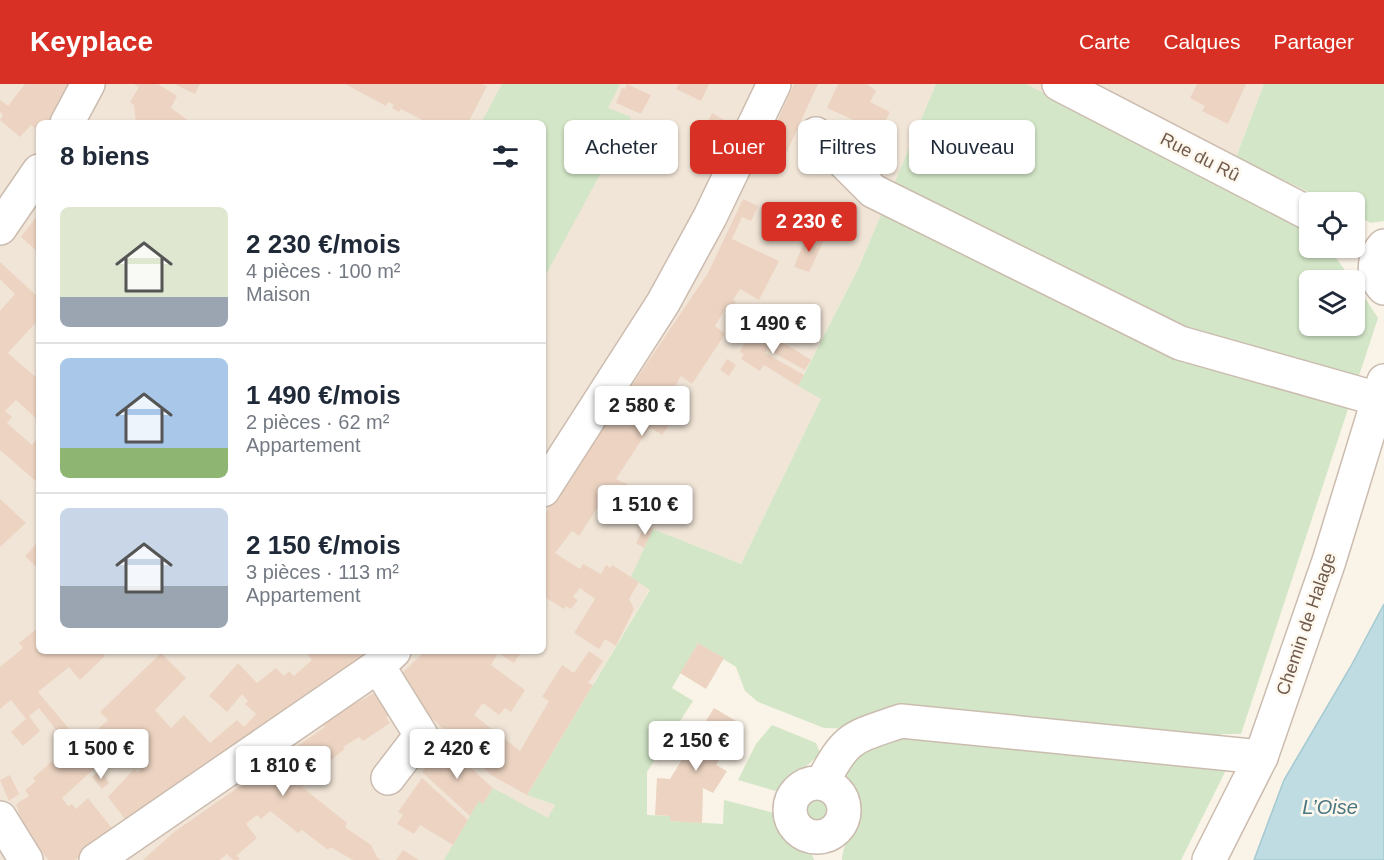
<!DOCTYPE html>
<html lang="fr">
<meta charset="utf-8">
<style>
body{margin:0;font-family:Arial,sans-serif;background:#f2f2f3;color:#1f2937;height:100vh;display:flex;flex-direction:column;font-size:22px;white-space:nowrap}
*{box-sizing:border-box;margin:0}
p{font-size:20px;color:#747a83}
.icon{flex:none;width:33px;height:33px;fill:none;stroke:currentColor;stroke-width:2;stroke-linecap:round;stroke-linejoin:round}
.map{position:relative;flex:1;overflow:hidden}
.panel{position:absolute;left:36px;top:36px;width:510px;height:534px;display:flex;flex-direction:column;background:#fff;border-radius:9px;box-shadow:0 2px 4px #0004}
.panel>*{flex:none}
.banner{position:absolute;left:564px;top:36px;width:570px;height:54px;display:flex;gap:12px}
.tools{position:absolute;left:1299px;top:108px;display:grid;gap:12px}
.tools a{display:grid;place-items:center;width:66px;height:66px;border-radius:9px;background:#fff;box-shadow:0 2px 4px #0004;font-size:30px}
.price{position:absolute;translate:-50% -51px;padding:0 14px;border-radius:6px;background:#fff;color:#222;font-size:20px;line-height:39px;filter:drop-shadow(0 2px 3px #0008)}
.price::after{content:'';position:absolute;left:50%;top:36px;width:18px;height:14px;margin-left:-9px;background:inherit;clip-path:polygon(0 0,100% 0,50% 100%)}
.price.current{background:#d93025;color:#fff}
ul{padding:0;list-style:none}
li{display:flex;align-items:center;gap:18px;height:150px;padding:0 24px}
li+li{border-top:2px solid #e0e1e3}
li span{display:grid;place-items:center;flex:none;width:168px;height:120px;border-radius:9px;color:#555}
li>.icon{margin-inline-start:auto}
span .icon{width:72px;height:72px;fill:#fffc;stroke-width:1}
li b{font-size:26px}
h2{display:flex;justify-content:space-between;align-items:center;height:72px;padding:0 24px;font-size:26px}
.chip{padding:0 21px;border-radius:9px;background:#fff;box-shadow:0 2px 4px #0004;font-size:21px;line-height:54px}
.chip.current{background:#d93025;color:#fff}
header{display:flex;align-items:center;gap:36px;box-sizing:border-box;height:84px;padding:0 30px;background:#d93025;color:#fff}
header strong{font-size:28px}
nav{display:flex;gap:33px;margin-inline-start:auto;font-size:21px}
.map>svg:first-child{display:block}
</style>
<header>
<strong>Keyplace</strong>
<nav><a>Carte</a><a>Calques</a><a>Partager</a></nav>
</header>
<div class="map">
<svg width="1384" height="776" viewBox="0 0 1384 776">
<rect width="100%" height="100%" fill="#faf3e7"/>
<g fill="#f1e5d7" fill-rule="evenodd">
<path d="M0,0H936L859,183L798,301L821,315L741,480L653,445L632,493L650,505L527,711L555,721L543,776H0ZM39,39H543V567H39Z"/>
<path d="M1026,0H1264L1225,101Z"/>
</g>
<g fill="#d3e6c7">
<path d="M502,0H620L608,24L631,33L543,196V39H481Z"/>
<path d="M936,0H1026L1309,143L1310,164H1329L1352,196H1310V242H1354L1355,199L1378,234L1241,650H1223L1216,654L824,644L758,618L745,607L736,583L698,559L672,604L693,617L647,688V731L670,732L671,737L723,740L724,716L775,729C780,750 790,761 810,766L814,776H444L479,717L483,720L493,704L548,734L555,721L527,711L650,506L631,493L653,445L741,480L821,315L798,302L859,183Z"/>
<path d="M1264,0H1384V137L1371,139L1355,131L1354,118H1329L1236,73Z"/>
<path d="M772,641L816,659L820,669C807,684 790,692 779,708L738,696L756,660Z"/>
<path d="M888,650L1226,686L1181,776H842C846,739 870,729 841,693L865,666Z"/>
<circle cx="816" cy="726" r="18"/>
</g>
<path fill="#bedce2" stroke="#a5cad2" stroke-width="1.5" d="M1384,520V776H1254L1284,696L1351,582Z"/>
<g fill="#edd4c2">
<path d="M25,0H71L52,39H39V48L31,41L20,53L0,36L3,31L0,28V16L8,22Z"/>
<path d="M134,0H158L177,12L171,24L189,37L188,39H136L134,21L130,18L139,3Z"/>
<path d="M174,0H200L195,10Z"/>
<path d="M345,0H482L487,2L468,39H428L401,25L399,28L392,24L394,21L388,18L386,22Z"/>
<path d="M627,0L651,11L641,30L616,19L622,4L625,5Z"/>
<path d="M679,0H709L701,17L676,5Z"/>
<path d="M794,0H818L778,87L759,78Z"/>
<path d="M838,0H867L876,7L870,18L890,28L880,48L827,24Z"/>
<path d="M1197,0H1246L1228,40L1202,27L1205,22L1190,14Z"/>
<path d="M712,29L732,40L720,65L699,54Z"/>
<path d="M743,115L758,122L751,137L742,133L732,155L779,177L759,216L740,205L733,216L736,218L728,230L724,227L715,242L725,250L692,300L681,292L666,317L679,326L669,341L662,351L650,343L616,395L641,407L630,431L603,415L579,452L572,447L555,469L580,485L583,480L601,490L606,481L610,484L612,481L639,498L629,515L634,525L616,562L605,555L599,565L574,549L595,515L580,504L573,513L578,516L571,525L566,522L564,525L543,512V433L708,189Z"/>
<path d="M39,129V169L21,153Z"/>
<path d="M808,149L824,156L809,188L794,183Z"/>
<path d="M0,178L39,214V235L8,269L39,296V337L16,316L5,327L12,333L7,339L32,361L39,352V400L0,366V227L15,210L0,195Z"/>
<path d="M754,240L811,276L805,286L767,265L765,269L804,291L798,302L764,281L760,287L741,275L744,270L740,268Z"/>
<path d="M727,275L736,281L729,292L720,286Z"/>
<path d="M0,415L26,439L0,463Z"/>
<path d="M646,440L653,445L644,464L636,459Z"/>
<path d="M39,457V479L35,482L25,472Z"/>
<path d="M35,546L39,550V567H100L105,572L80,596L69,583L38,608L82,660L108,636L100,628L161,569L186,594L155,626L171,644L184,631L210,659L237,636L244,643L256,630L245,620L248,617L242,610L227,628L209,612L238,579L257,599L276,584L284,592L289,587L294,592L312,576L305,567H373L128,739L108,713L134,685L137,688L145,682L122,658L113,665L116,669L100,686L97,682L62,714L68,722L72,720L76,725L88,714L115,748L75,776H48L23,741L16,720L29,712L25,706L36,697L33,694L69,662L39,624L29,632L40,647L23,662L11,648L26,635L11,616L0,625V583L23,564L19,559Z"/>
<path d="M698,559L724,574L706,605L680,589Z"/>
<path d="M425,567H522L514,579L498,569L491,581L525,606L511,628L505,624L499,631L483,619L474,631L520,667L549,617L542,613L562,581L574,589L589,567L603,577L588,599L593,601L527,711L491,691L394,597Z"/>
<path d="M380,606L390,631L386,633L390,639L363,657L359,653L343,663L345,665L309,692L311,694L302,703L347,739L345,743L371,761L377,773L381,776H353L330,763L328,766L302,746L298,749L270,727L261,735L257,731L246,740L257,754L236,772L240,774L238,776H233L227,770L220,776H143L174,748L325,643L321,638Z"/>
<path d="M714,624L741,640L716,681L727,687L713,709L703,704L702,739L670,737V732L655,731L657,694L670,695Z"/>
<path d="M443,659L493,704L483,720L479,717L470,732L422,688Z"/>
<path d="M100,686L109,699L102,705L92,693Z"/>
<path d="M10,691L19,710L9,717L0,696Z"/>
<path d="M422,694L468,736L453,761L420,741L414,750L397,740L403,731L398,728Z"/>
<path d="M403,766L419,776H396Z"/>
</g>
<g fill="none" stroke-linecap="round" stroke-linejoin="round">
<defs>
<g id="minor">
<path d="M1059,0L1310,130"/>
<path d="M67,39L88,0"/>
<path d="M816,50L873,107L1180,259L1378,315"/>
<path d="M0,144L39,87"/>
<path d="M1384,162C1373,174 1372,192 1384,204"/>
<path d="M543,406L663,219L710,133L774,0"/>
<path d="M378,582L421,651L388,694"/>
<circle cx="817" cy="726" r="27"/>
<path d="M822,699C847,651 852,654 901,637L1261,673"/>
<path d="M0,734L26,776"/>
<path d="M96,776L378,582L394,567"/>
<path d="M1209,776L1261,673L1329,477L1384,297"/>
</g>
</defs>
<use href="#minor" stroke="#cbbcaf" stroke-width="36"/>
<use href="#minor" stroke="#fff" stroke-width="33"/>
</g>
<g text-anchor="middle" stroke-width="5" stroke-linejoin="round" paint-order="stroke">
<g font-size="18" fill="#715c4e" stroke="#fdf7ed">
<text transform="translate(1200 73) rotate(27)" y="6">Rue du Rû</text>
<text transform="translate(1306 540) rotate(-71)" y="6">Chemin de Halage</text>
</g>
<g font-size="20" font-style="italic" fill="#4a7782" stroke="#fdf7ed">
<text x="1330" y="730">L’Oise</text>
</g>
</g>
</svg>
<div class="tools">
<a><svg class="icon" aria-label="locate" viewBox="0 0 24 24"><circle cx="12" cy="12" r="6"/><path d="M12 2v4M12 18v4M2 12h4M18 12h4"/></svg></a>
<a><svg class="icon" aria-label="layers" viewBox="0 0 24 24"><path d="M12 4l9 5-9 5-9-5zM3 14l9 5 9-5"/></svg></a>
</div>
<b class="price current" style="left:809px;top:169px">2 230 €</b>
<b class="price" style="left:773px;top:271px">1 490 €</b>
<b class="price" style="left:642px;top:353px">2 580 €</b>
<b class="price" style="left:645px;top:452px">1 510 €</b>
<b class="price" style="left:696px;top:688px">2 150 €</b>
<b class="price" style="left:101px;top:696px">1 500 €</b>
<b class="price" style="left:457px;top:696px">2 420 €</b>
<b class="price" style="left:283px;top:713px">1 810 €</b>
<div class="banner">
<a class="chip">Acheter</a>
<a class="chip current">Louer</a>
<a class="chip">Filtres</a>
<a class="chip">Nouveau</a>
</div>
<section class="panel">
<h2>8 biens<svg class="icon" aria-label="filters" viewBox="0 0 24 24"><path d="M4 7h16M4 17h16"/><circle cx="9" cy="7" r="2"/><circle cx="15" cy="17" r="2"/></svg></h2>
<ul>
<li><span style="background:linear-gradient(#dfe7d0 75%,#9aa5b1 0)"><svg class="icon" aria-label="home" viewBox="0 0 24 24"><path d="M3 11l9-7 9 7M6 9v11h12V9"/></svg></span><div><b>2 230 €/mois</b><p>4 pièces · 100 m²</p><p>Maison</p></div></li>
<li><span style="background:linear-gradient(#a9c7e8 75%,#8fb573 0)"><svg class="icon" aria-label="home" viewBox="0 0 24 24"><path d="M3 11l9-7 9 7M6 9v11h12V9"/></svg></span><div><b>1 490 €/mois</b><p>2 pièces · 62 m²</p><p>Appartement</p></div></li>
<li><span style="background:linear-gradient(#c9d6e8 65%,#9aa5b1 0)"><svg class="icon" aria-label="home" viewBox="0 0 24 24"><path d="M3 11l9-7 9 7M6 9v11h12V9"/></svg></span><div><b>2 150 €/mois</b><p>3 pièces · 113 m²</p><p>Appartement</p></div></li>
</ul>
</section>
</div>
